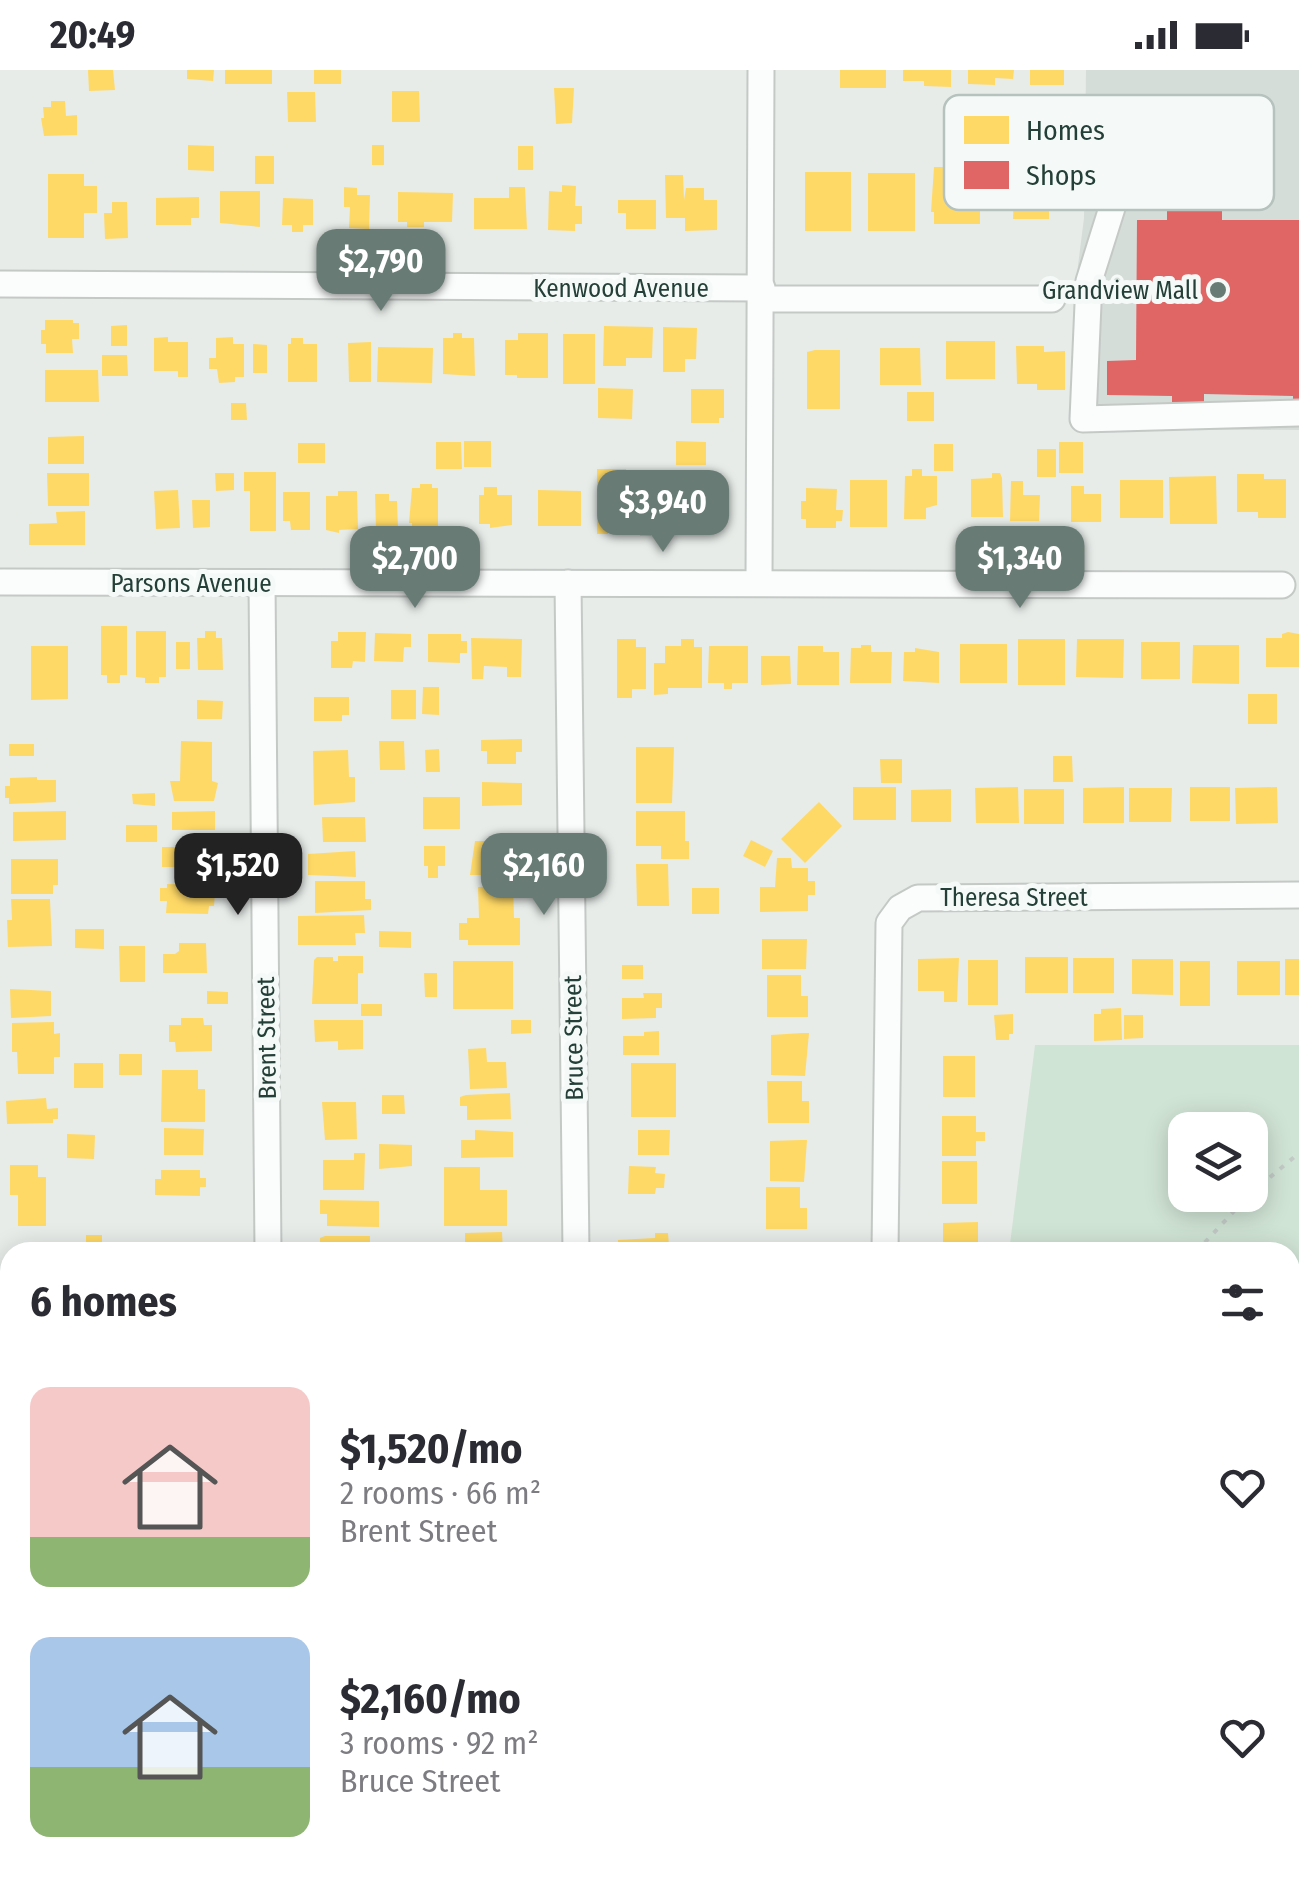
<!DOCTYPE html>
<meta charset="utf-8">
<style>
body{margin:0;font-family:"Fira Sans Condensed",sans-serif;background:#f2f2f3;color:#2b2b33;height:100vh;display:flex;flex-direction:column;font-size:38px;white-space:nowrap}
*{box-sizing:border-box;margin:0}
p{font-size:32px;color:#7c7c81}
.icon{flex:none;width:55px;height:55px;fill:none;stroke:currentColor;stroke-width:2;stroke-linecap:round;stroke-linejoin:round}
.map{position:relative;flex:1;overflow:hidden}
.details{position:absolute;left:0px;top:1172px;width:1300px;height:642px;display:flex;flex-direction:column;background:#fff;border-radius:30px 30px 0 0;box-shadow:0 5px 25px #0003}
.details>*{flex:none}
.buttons{position:absolute;left:1168px;top:1042px;display:grid;gap:20px}
.buttons a{display:grid;place-items:center;width:100px;height:100px;border-radius:20px;background:#fff;box-shadow:0 5px 25px #0003;font-size:50px}
.price{position:absolute;translate:-50% -85px;padding:0 22px;border-radius:20px;background:#687c75;color:#fff;font-size:32px;line-height:65px;filter:drop-shadow(0 2px 5px #0008)}
.price::after{content:'';position:absolute;left:50%;top:60px;width:30px;height:22px;margin-left:-15px;background:inherit;clip-path:polygon(0 0,100% 0,50% 100%)}
.price.selected{background:#222;color:#fff}
ul{padding:0;list-style:none}
li{display:flex;align-items:center;gap:30px;height:250px;padding:0 30px}
li span{display:grid;place-items:center;flex:none;width:280px;height:200px;border-radius:20px;color:#555}
li>.icon{margin-inline-start:auto}
span .icon{width:120px;height:120px;fill:#fffc;stroke-width:1}
li b{font-size:42px}
h2{display:flex;justify-content:space-between;align-items:center;height:120px;padding:0 30px;font-size:42px}
.status{display:flex;justify-content:space-between;align-items:center;height:70px;padding:0 50px;background:#fff;direction:ltr}
.status svg{height:28px;fill:currentColor}
.map>svg:first-child{display:block}
</style>
<div class="status"><b>20:49</b><svg viewBox="0 0 49 12"><path d="M0 12V9h3v3zM5 12V6h3v6zM10 12V3h3v9zM15 12V0h3v12zM26 1h20v11H26zM47 4h2v5h-2z"/></svg></div>
<div class="map">
<svg width="1299" height="1814" viewBox="0 0 1299 1814">
<rect width="100%" height="100%" fill="#e7ece9"/>
<path fill="#d5ddd9" d="M1086,0H1299V360L1074,359L1075,219L1084,148Z"/>
<g fill="#d0e4d5" fill-rule="evenodd">
<path d="M1035,975H1299V1351L1290,1366V1182H1009ZM1185,1060H1250V1125H1185Z"/>
<path d="M10,1598V1805H164L158,1814H0V1604Z"/>
</g>
<g fill="#ffd966">
<path d="M88,0H113L115,20L89,21Z"/>
<path d="M187,0H214L213,11L187,9Z"/>
<rect x="225" y="0" width="47" height="14"/>
<rect x="314" y="0" width="27" height="14"/>
<rect x="840" y="0" width="46" height="18"/>
<path d="M903,0H951V17L924,16V11H903Z"/>
<path d="M968,0H1014L1013,9L995,8V15L968,14Z"/>
<rect x="1030" y="0" width="34" height="15"/>
<path d="M554,18H574L572,53L556,54Z"/>
<path d="M392,21H419L420,52H392Z"/>
<path d="M287,22H315L316,52H288Z"/>
<path d="M51,31H65L66,46L77,45V65L44,66L41,48H44L43,37H51Z"/>
<path d="M188,75L214,76V101L188,100Z"/>
<rect x="372" y="75" width="12" height="20"/>
<rect x="518" y="76" width="15" height="24"/>
<rect x="255" y="86" width="19" height="28"/>
<path d="M934,97H994V140H980V154H934V142H931Z"/>
<rect x="805" y="102" width="46" height="59"/>
<rect x="868" y="103" width="47" height="58"/>
<path d="M48,104H84V116H97V143H84V168H48Z"/>
<path d="M665,105H683L684,130L686,118H704V130H717V160L685,161V148H666Z"/>
<path d="M562,115L576,116L575,136H582V154H575V161L548,160L549,121L562,122Z"/>
<path d="M344,117L357,118V125H370L369,159L349,158L350,137H344Z"/>
<path d="M509,117H525L527,159H474V128H509Z"/>
<path d="M1014,118H1049V149H1013Z"/>
<path d="M220,121H260V157L220,153Z"/>
<path d="M398,122L453,123L452,152H424V157H407V152H398Z"/>
<path d="M199,127V148H191V155H156V128Z"/>
<path d="M283,128L313,129V155H303V162H292V155H282Z"/>
<path d="M618,130H656V159H626V143H618Z"/>
<path d="M112,132H127L128,168L105,169L104,143H112Z"/>
<path d="M45,250H73V253H79V269H72L73,283H46V274H41V260H45Z"/>
<path d="M127,255V276H111V256Z"/>
<path d="M604,256L653,257L652,288H626V296H603Z"/>
<path d="M663,257L697,258L696,289H685V302H663Z"/>
<path d="M453,263H462V268H474L475,306L443,304V268H453Z"/>
<path d="M518,263H548V308H517V305H505V270H518Z"/>
<rect x="563" y="264" width="32" height="50"/>
<path d="M168,267V272H188V307H178V301H154V268Z"/>
<path d="M233,267V274H244V307H235V312L219,313L217,299H209V288H216V268Z"/>
<path d="M291,268H303V274H317V312H288V274H291Z"/>
<rect x="946" y="271" width="49" height="38"/>
<path d="M371,272V312H349L348,273Z"/>
<path d="M253,274L267,275V303H253Z"/>
<path d="M1016,276H1044V282L1065,281V320H1037V314H1017Z"/>
<path d="M378,277L433,278L432,313L377,312Z"/>
<path d="M880,278H920L921,315H880Z"/>
<path d="M815,280H840V339H807V282Z"/>
<path d="M102,285H127L128,306H102Z"/>
<path d="M45,300H98L99,332H45Z"/>
<path d="M598,318L633,319L632,349L598,348Z"/>
<path d="M691,319H724V348H719V353H691Z"/>
<rect x="907" y="322" width="27" height="29"/>
<path d="M231,333H246L247,350H231Z"/>
<path d="M84,366V394H48V367Z"/>
<rect x="464" y="371" width="27" height="26"/>
<path d="M676,371L706,372V395H676Z"/>
<path d="M436,372H461L462,399H436Z"/>
<rect x="1059" y="372" width="24" height="31"/>
<rect x="298" y="373" width="27" height="20"/>
<rect x="934" y="374" width="19" height="27"/>
<rect x="1037" y="379" width="19" height="28"/>
<path d="M597,399H626L625,455L608,454V464H597Z"/>
<path d="M912,399H922V406H937V435L926,438V449H904L905,406H912Z"/>
<path d="M244,402H276V461H250V421H244Z"/>
<path d="M47,403H89V436H48Z"/>
<path d="M215,403H234V420L216,421Z"/>
<path d="M992,403H1000L1002,408L1003,447H971V409L992,408Z"/>
<path d="M1237,404H1264V409H1286V448H1258V442H1237Z"/>
<path d="M1216,406L1217,454H1170L1169,407Z"/>
<path d="M679,408H711L710,450H678Z"/>
<rect x="850" y="410" width="37" height="47"/>
<rect x="1120" y="410" width="43" height="38"/>
<path d="M1011,411H1023V425H1040L1039,451H1010Z"/>
<path d="M420,414H432V418H438V464H412V453H409L412,418H420Z"/>
<path d="M1071,416H1084V424H1101V452H1071Z"/>
<path d="M484,417H497V425H512V455L490,458V454H479V425H484Z"/>
<path d="M806,418L837,419L836,440H843L842,451H836V458H806V449H801V431H806Z"/>
<path d="M178,420L180,458L156,459L154,421Z"/>
<path d="M538,420L581,421V456H538Z"/>
<path d="M338,421H357L358,459L339,460V463L326,460V426H338Z"/>
<path d="M283,422H310V460H291L290,451H283Z"/>
<path d="M661,422V461H651V466H640V460H631V423Z"/>
<path d="M375,424H389V431H397L398,458L376,459Z"/>
<path d="M192,430H210V457L193,458Z"/>
<path d="M85,441V475H29V454L57,453L56,442Z"/>
<path d="M101,556H127V605H120V613H107V605H101Z"/>
<path d="M136,561H166V607H159V613H145V608L136,607Z"/>
<path d="M205,561H216V568H222L223,600H198L197,568H205Z"/>
<path d="M338,562H366L365,592L353,591L352,598H331V571H338Z"/>
<path d="M1288,562L1299,564V597H1266V568H1282V564Z"/>
<path d="M375,563L411,564V577H404L403,592L374,591Z"/>
<path d="M428,564H461V571H467V583H460V593L428,592Z"/>
<path d="M471,568L522,569L521,607H507V597L484,596L483,609H472Z"/>
<path d="M617,569H636V577H646V619H632V628H617Z"/>
<path d="M681,569H694V577H702V618H668V624L654,625V593H665V576H681Z"/>
<rect x="1018" y="569" width="47" height="46"/>
<path d="M1077,569H1124L1123,608L1076,607Z"/>
<rect x="176" y="572" width="14" height="27"/>
<rect x="1141" y="572" width="39" height="37"/>
<rect x="960" y="574" width="47" height="39"/>
<path d="M861,575H871V582H892L891,613H850L851,578H861Z"/>
<path d="M1193,575H1239V614L1192,613Z"/>
<path d="M31,576H68V629L31,630Z"/>
<path d="M709,576H748V613H732V619H724V613H708Z"/>
<path d="M798,576H823V582H839V615H797Z"/>
<path d="M915,578L939,582V613L903,611L904,582H915Z"/>
<path d="M761,586H790L791,614L761,615Z"/>
<path d="M423,617H439V645L422,644Z"/>
<rect x="391" y="620" width="25" height="29"/>
<rect x="1248" y="624" width="29" height="30"/>
<path d="M314,627H349V645H342V651H314Z"/>
<path d="M197,630L223,631L222,649H197Z"/>
<path d="M522,669V682H516V694H487V681H481V670Z"/>
<path d="M181,671L212,672V711L218,713L214,731H174L170,711H180Z"/>
<path d="M379,671H404L405,700H380Z"/>
<rect x="9" y="674" width="25" height="12"/>
<path d="M636,677H674L672,733H636Z"/>
<path d="M439,679L440,702H426L425,680Z"/>
<path d="M348,680L349,707H355V732L314,735L313,681Z"/>
<path d="M1053,686H1072L1073,712H1053Z"/>
<path d="M880,689H902V713H881Z"/>
<path d="M37,707V710H56V732L9,734V728H5V716H10V708Z"/>
<path d="M482,712L522,713V735L482,736Z"/>
<rect x="853" y="717" width="43" height="33"/>
<path d="M1018,717L1019,753H976L975,718Z"/>
<path d="M1124,717V753H1083V718Z"/>
<rect x="1190" y="717" width="40" height="34"/>
<path d="M1277,717L1278,753L1236,754L1235,718Z"/>
<path d="M1129,718H1172L1171,752H1129Z"/>
<path d="M951,719V752H911V720Z"/>
<rect x="1024" y="719" width="40" height="35"/>
<path d="M155,723V736L133,734L132,724Z"/>
<rect x="423" y="727" width="37" height="32"/>
<path d="M819,732L842,756L805,793L781,769Z"/>
<path d="M66,741V770L13,771V742Z"/>
<path d="M215,741V760H172V742Z"/>
<path d="M636,741H685V771H689V789H661V776H636Z"/>
<path d="M322,747H365L366,772H323Z"/>
<rect x="126" y="755" width="31" height="17"/>
<path d="M751,770L773,781L765,797L743,786Z"/>
<path d="M475,771H520L519,805H470Z"/>
<path d="M424,776H445V796H438V808H428V796H424Z"/>
<rect x="162" y="777" width="37" height="20"/>
<path d="M355,781L356,807L308,805V784Z"/>
<path d="M777,788H791L792,798H808V811H815V825H808V841L760,842V817H775Z"/>
<path d="M11,789H58V815H53V824H11Z"/>
<path d="M636,794H668L669,836H637Z"/>
<path d="M315,811H365V829H371V840L315,843Z"/>
<path d="M167,814L209,815V822H215L214,836H209L208,844L166,843L167,831H160V818H167Z"/>
<path d="M513,816L514,848H520V875H468V870H459V853H467V848H479L478,817Z"/>
<rect x="692" y="818" width="27" height="26"/>
<path d="M11,829H50L52,876L8,877L7,850H12Z"/>
<path d="M364,845L365,863H355L356,875H298V846Z"/>
<path d="M75,859H104V879L75,878Z"/>
<path d="M379,861L411,862V878L379,877Z"/>
<path d="M762,869H807L806,899H762Z"/>
<path d="M179,873H206L207,903H163V884H175L179,881Z"/>
<path d="M119,876H145V912H120Z"/>
<path d="M338,886H363V903H358V934H312L314,890L317,887H333V891H338Z"/>
<rect x="1025" y="887" width="43" height="36"/>
<path d="M959,888L957,932H944V921H918V889Z"/>
<rect x="1073" y="888" width="41" height="35"/>
<path d="M1132,889H1173V925L1132,924Z"/>
<rect x="1285" y="889" width="14" height="36"/>
<rect x="968" y="890" width="30" height="45"/>
<rect x="453" y="891" width="60" height="48"/>
<rect x="1180" y="891" width="30" height="45"/>
<rect x="1237" y="891" width="43" height="34"/>
<rect x="622" y="895" width="21" height="14"/>
<path d="M424,903H437V927H425Z"/>
<path d="M767,905H801V926H808V947H767Z"/>
<path d="M10,919L51,921V946L11,948Z"/>
<path d="M207,921L228,922V934H207Z"/>
<path d="M643,923H662V938H656V948L622,949V928H644Z"/>
<rect x="361" y="934" width="21" height="12"/>
<path d="M1121,938L1122,970L1094,971V944H1101V939Z"/>
<path d="M1013,944V964H1009V970H996L994,945Z"/>
<path d="M1124,945H1143V968L1124,969Z"/>
<path d="M181,948H203L204,955H212V981L176,982L175,972H169V955H181Z"/>
<path d="M314,950H363V979L338,980V971L315,972Z"/>
<path d="M511,950H531V963L511,964Z"/>
<path d="M54,952V964L60,963V987H54V1004H18L17,982H12V953Z"/>
<path d="M659,961V985H623V966H644V962Z"/>
<path d="M802,963H809L805,1006L771,1005V965Z"/>
<path d="M486,978L487,992H506L507,1018L470,1019L468,979Z"/>
<rect x="119" y="984" width="23" height="21"/>
<rect x="943" y="986" width="32" height="41"/>
<rect x="74" y="993" width="29" height="25"/>
<rect x="631" y="993" width="45" height="54"/>
<path d="M162,1000H198V1019H205V1052H161Z"/>
<path d="M767,1011H802V1031H809V1053H768Z"/>
<path d="M510,1023L511,1049L467,1050V1036H460V1027L466,1025Z"/>
<path d="M382,1025H404L405,1044H382Z"/>
<path d="M46,1028L47,1039L58,1038V1049H53V1053L7,1054L6,1031Z"/>
<path d="M322,1032H356L357,1069L325,1070Z"/>
<path d="M942,1046H976V1062H985V1071H976V1086H942Z"/>
<path d="M164,1058L204,1059L203,1085H164Z"/>
<path d="M475,1060L513,1062V1087L461,1088V1070H475Z"/>
<path d="M638,1060H670L669,1085H638Z"/>
<path d="M67,1064L95,1065L94,1089L67,1088Z"/>
<path d="M801,1070H807L804,1112L770,1111V1071Z"/>
<path d="M379,1074L412,1075V1096L379,1099Z"/>
<path d="M354,1083H365L364,1120H323V1090H354Z"/>
<rect x="942" y="1091" width="35" height="43"/>
<path d="M10,1095H38V1107H46V1156H18V1125H10Z"/>
<path d="M629,1096L656,1097L655,1103L665,1104L664,1118H656L655,1124H628Z"/>
<path d="M444,1097H480V1120H507V1156H444Z"/>
<path d="M161,1100H200V1108H206V1117H200V1126L155,1125V1109H161Z"/>
<path d="M766,1117H800V1138H807V1159H766Z"/>
<path d="M320,1130L379,1131V1157L327,1156V1144H320Z"/>
<path d="M978,1152V1182H943V1153Z"/>
<path d="M502,1162L503,1182H465V1163Z"/>
<path d="M655,1163H668L669,1176H663V1182H618V1170L655,1168Z"/>
<rect x="86" y="1165" width="16" height="17"/>
<path d="M325,1166H370V1182H320V1168Z"/>
<path d="M1295,1511L1299,1514V1572L1290,1565V1516Z"/>
<path d="M8,1637L10,1672L0,1681V1645Z"/>
<path d="M1290,1793L1299,1798V1814H1268L1273,1805H1290Z"/>
</g>
<path fill="#e06666" d="M1167,140H1222V150H1299V335L1293,336V326L1204,324V336H1172V326L1107,325V291L1136,290L1137,150H1167Z"/>
<g fill="none" stroke-linecap="round" stroke-linejoin="round">
<g stroke="#a9d4d8" stroke-width="8">
<path d="M1290,1205L1299,1201"/>
<path d="M60,1814L71,1805"/>
</g>
<defs>
<g id="minor">
<path d="M1117,122L1089,211L1083,349L1299,343"/>
<path d="M0,214L762,218"/>
<path d="M762,229H1052"/>
<path d="M0,512L1282,515"/>
<path d="M759,512L761,0"/>
<path d="M262,513L268,1182"/>
<path d="M568,513L576,1182"/>
<path d="M885,1182L889,853L900,838L918,828L1299,825"/>
<path d="M0,1526L10,1534"/>
<path d="M0,1583L10,1577"/>
<path d="M1290,1719L1299,1710"/>
<path d="M578,1805V1814"/>
<path d="M963,1805L1030,1814"/>
<path d="M784,1814L850,1805"/>
<path d="M900,1814L901,1805"/>
<path d="M1201,1814L1209,1805"/>
</g>
</defs>
<use href="#minor" stroke="#c4c9c6" stroke-width="29"/>
<g stroke="#c3cbc7" stroke-width="4" stroke-dasharray="5 8" stroke-linecap="butt">
<path d="M1250,1124L1299,1083"/>
<path d="M1196,1182L1249,1125"/>
<path d="M275,1805V1814"/>
</g>
<use href="#minor" stroke="#fbfcfc" stroke-width="25"/>
</g>
<circle fill="#687c75" stroke="#f5faf8" stroke-width="4" cx="1218" cy="220" r="10"/>
<g text-anchor="middle" stroke-width="10" stroke-linejoin="round" paint-order="stroke">
<g font-size="25" fill="#243f37" stroke="#f5faf8">
<text x="621" y="227">Kenwood Avenue</text>
<text x="191" y="522">Parsons Avenue</text>
<text x="1014" y="836">Theresa Street</text>
<text transform="translate(266 968) rotate(-91)" y="9">Brent Street</text>
<text transform="translate(573 968) rotate(-91)" y="9">Bruce Street</text>
</g>
<g font-size="25" fill="#243f37" stroke="#f5faf8" text-anchor="end">
<text x="1198" y="229">Grandview Mall</text>
</g>
</g>
<rect x="944" y="25" width="330" height="115" rx="15" fill="#f5faf8" stroke="#b6c2be" stroke-width="2.5"/>
<rect x="964" y="46" width="45" height="28" fill="#ffd966"/>
<rect x="964" y="91" width="45" height="28" fill="#e06666"/>
<g font-size="28" fill="#243f37">
<text x="1026" y="70">Homes</text>
<text x="1026" y="115">Shops</text>
</g>
</svg>
<div class="buttons">
<a><svg class="icon" aria-label="layers" viewBox="0 0 24 24"><path d="M12 4l9 5-9 5-9-5zM3 14l9 5 9-5"/></svg></a>
</div>
<b class="price" style="left:381px;top:244px">$2,790</b>
<b class="price" style="left:663px;top:485px">$3,940</b>
<b class="price" style="left:415px;top:541px">$2,700</b>
<b class="price" style="left:1020px;top:541px">$1,340</b>
<b class="price selected" style="left:238px;top:848px">$1,520</b>
<b class="price" style="left:544px;top:848px">$2,160</b>
<section class="details">
<h2>6 homes<svg class="icon" aria-label="filters" viewBox="0 0 24 24"><path d="M4 7h16M4 17h16"/><circle cx="9" cy="7" r="2"/><circle cx="15" cy="17" r="2"/></svg></h2>
<ul>
<li><span style="background:linear-gradient(#f6c9c9 75%,#8fb573 0)"><svg class="icon" aria-label="home" viewBox="0 0 24 24"><path d="M3 11l9-7 9 7M6 9v11h12V9"/></svg></span><div><b>$1,520/mo</b><p>2 rooms · 66 m²</p><p>Brent Street</p></div><svg class="icon" aria-label="heart" viewBox="0 0 24 24"><path d="M12 20l-8-8c-3-5 5-10 8-4 3-6 11-1 8 4z"/></svg></li>
<li><span style="background:linear-gradient(#a9c7e8 65%,#8fb573 0)"><svg class="icon" aria-label="home" viewBox="0 0 24 24"><path d="M3 11l9-7 9 7M6 9v11h12V9"/></svg></span><div><b>$2,160/mo</b><p>3 rooms · 92 m²</p><p>Bruce Street</p></div><svg class="icon" aria-label="heart" viewBox="0 0 24 24"><path d="M12 20l-8-8c-3-5 5-10 8-4 3-6 11-1 8 4z"/></svg></li>
</ul>
</section>
</div>
